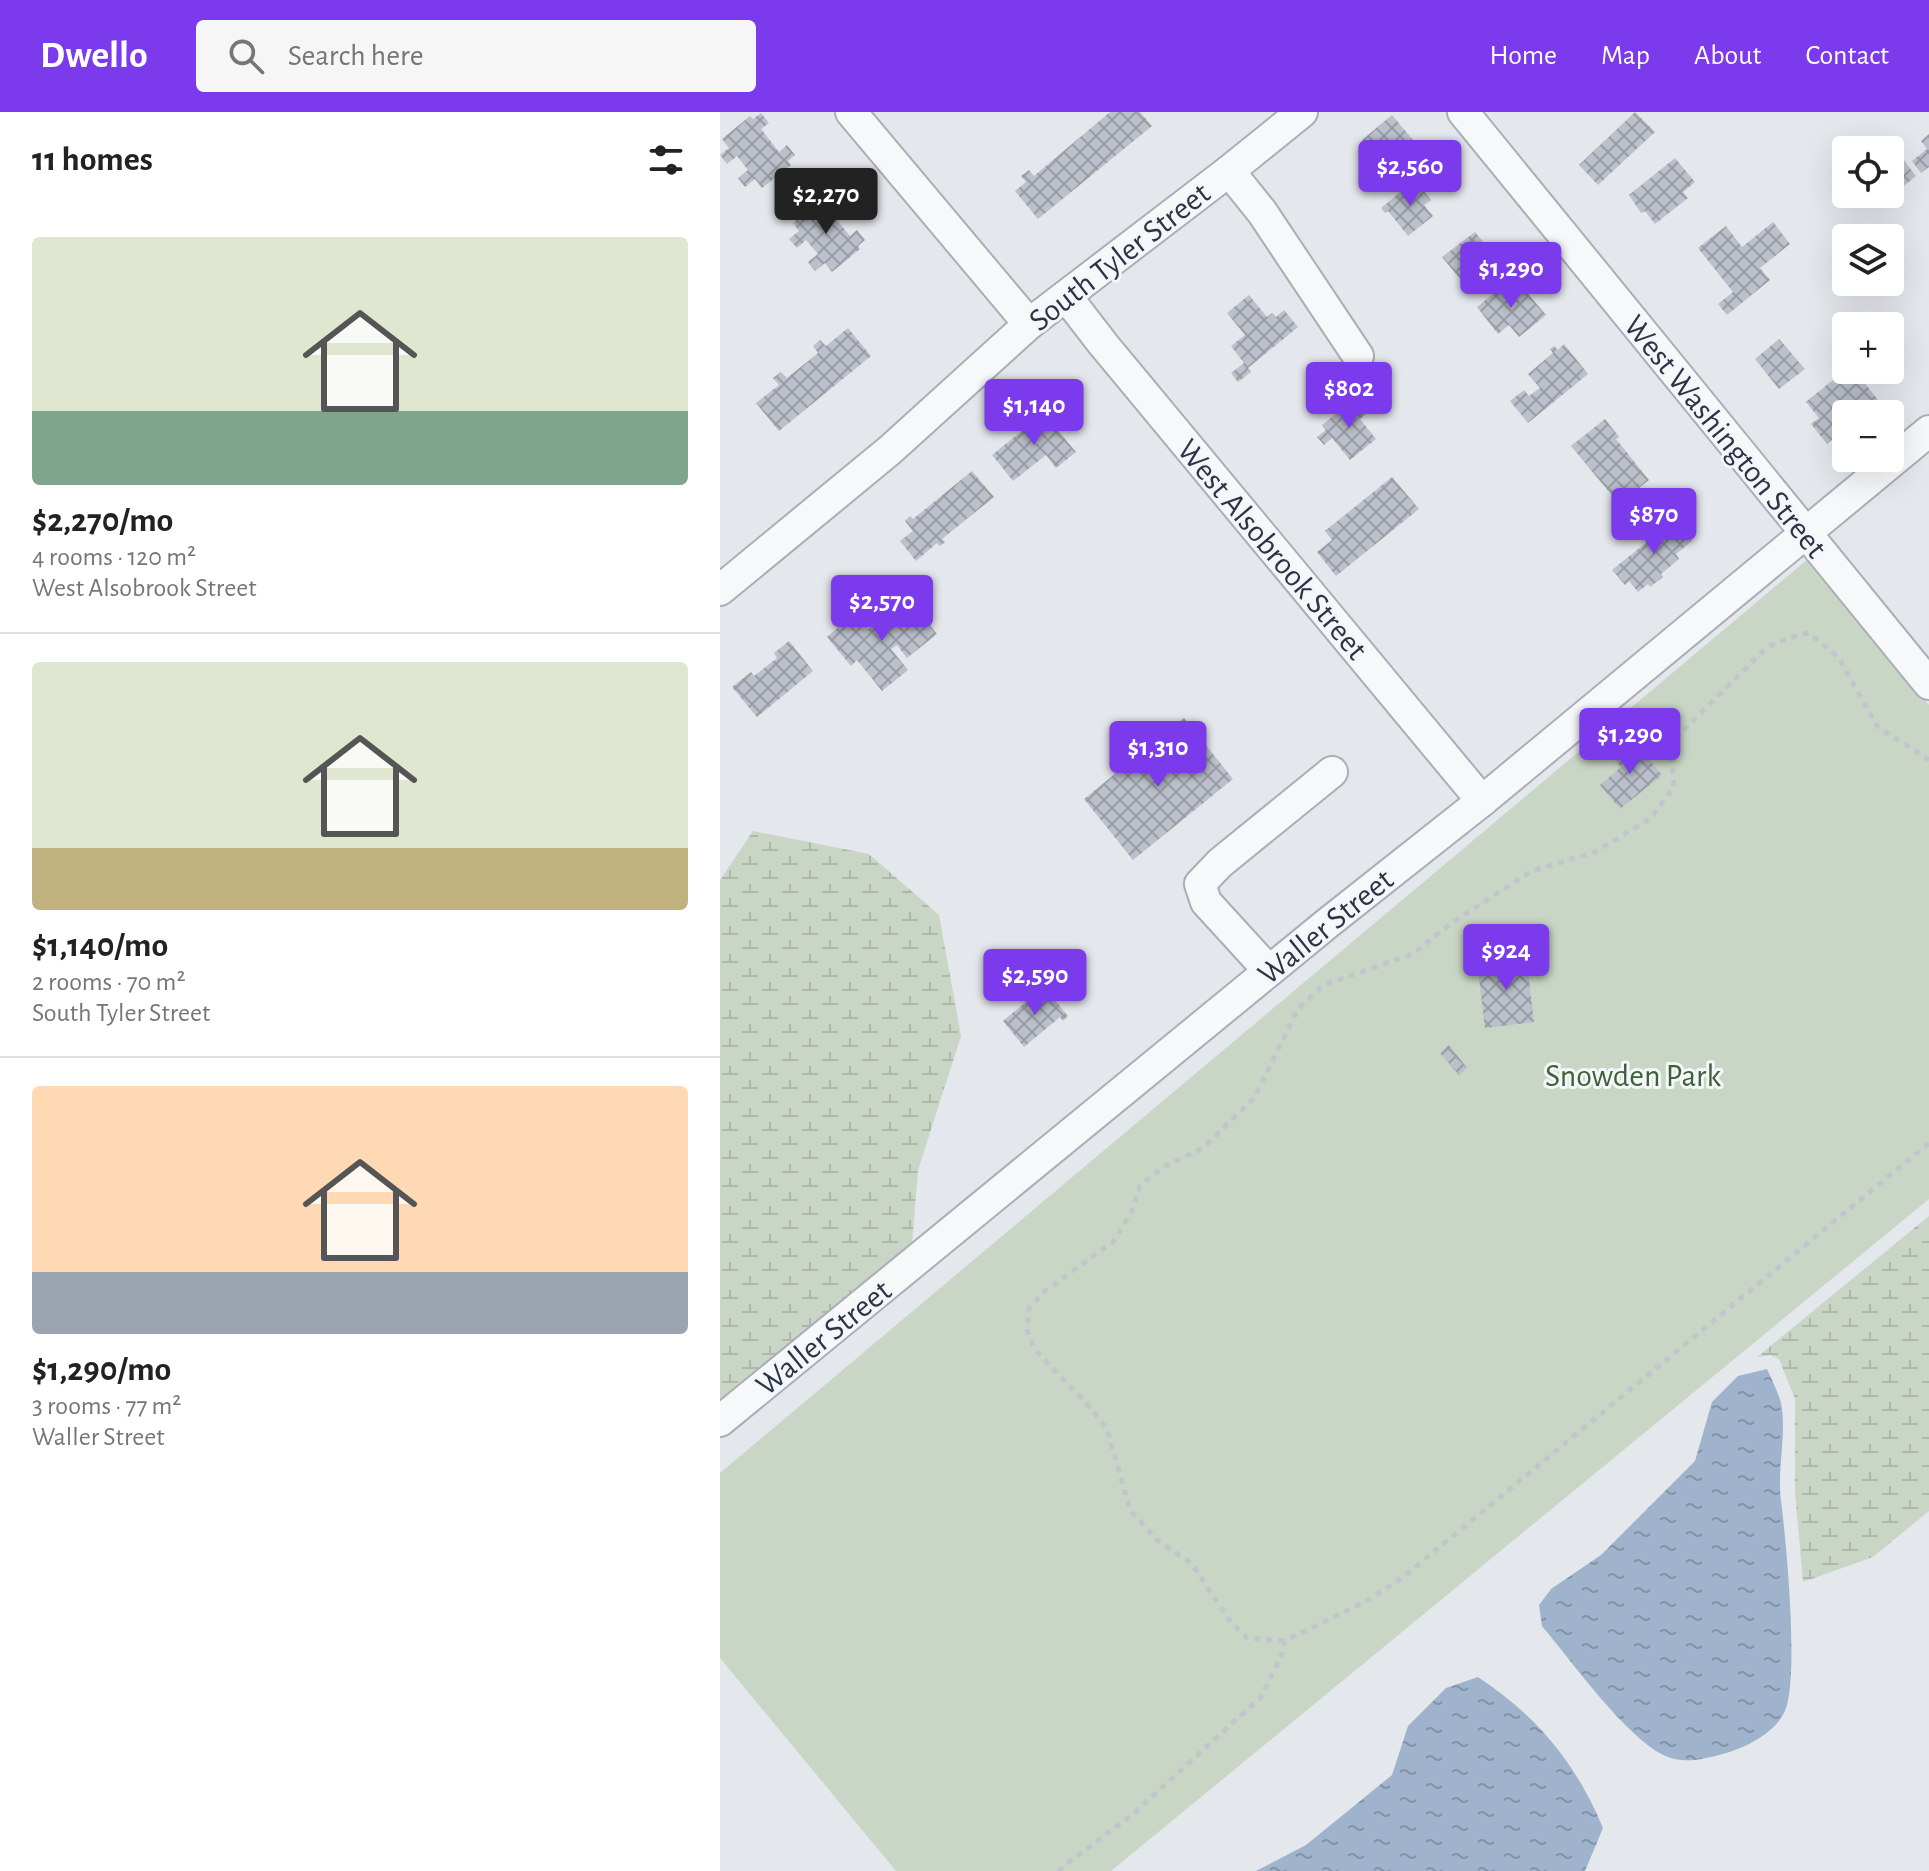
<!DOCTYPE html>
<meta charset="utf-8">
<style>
body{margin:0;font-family:"Alegreya Sans",sans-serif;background:#f6f6f6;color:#222;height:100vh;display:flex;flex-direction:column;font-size:30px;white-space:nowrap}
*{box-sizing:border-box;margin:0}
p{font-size:26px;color:#767676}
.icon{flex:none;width:44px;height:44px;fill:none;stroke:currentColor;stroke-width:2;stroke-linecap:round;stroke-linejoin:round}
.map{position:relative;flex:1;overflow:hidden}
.panel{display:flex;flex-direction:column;background:#fff;width:720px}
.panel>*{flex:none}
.tools{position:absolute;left:1112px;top:24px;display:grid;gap:16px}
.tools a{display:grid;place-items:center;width:72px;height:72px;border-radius:8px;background:#fff;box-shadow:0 8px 32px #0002;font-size:40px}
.price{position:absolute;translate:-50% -68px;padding:0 18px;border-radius:8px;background:#7c3aed;color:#fff;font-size:26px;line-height:52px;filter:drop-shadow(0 2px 4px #0008)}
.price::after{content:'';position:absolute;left:50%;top:48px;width:24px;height:18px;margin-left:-12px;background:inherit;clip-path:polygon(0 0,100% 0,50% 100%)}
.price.on{background:#222;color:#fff}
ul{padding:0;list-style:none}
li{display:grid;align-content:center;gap:16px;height:424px;padding:0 32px}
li+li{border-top:2px solid #e0e0e0}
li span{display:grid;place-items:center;height:248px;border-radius:8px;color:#555}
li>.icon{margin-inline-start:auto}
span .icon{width:144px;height:144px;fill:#fffc;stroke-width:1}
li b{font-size:34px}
h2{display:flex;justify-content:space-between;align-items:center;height:96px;padding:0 32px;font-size:34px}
header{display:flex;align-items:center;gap:48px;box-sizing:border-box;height:112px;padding:0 40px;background:#7c3aed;color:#fff}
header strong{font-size:38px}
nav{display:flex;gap:44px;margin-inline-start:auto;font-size:28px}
.search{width:560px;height:72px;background:#f6f6f6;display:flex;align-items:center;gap:20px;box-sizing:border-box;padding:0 28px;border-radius:8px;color:#767676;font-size:30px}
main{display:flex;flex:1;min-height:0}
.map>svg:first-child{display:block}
</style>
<header>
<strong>Dwello</strong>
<div class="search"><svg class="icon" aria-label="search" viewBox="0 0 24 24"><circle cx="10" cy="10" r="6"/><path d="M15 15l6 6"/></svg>Search here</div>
<nav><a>Home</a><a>Map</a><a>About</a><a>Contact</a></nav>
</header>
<main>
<section class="panel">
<h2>11 homes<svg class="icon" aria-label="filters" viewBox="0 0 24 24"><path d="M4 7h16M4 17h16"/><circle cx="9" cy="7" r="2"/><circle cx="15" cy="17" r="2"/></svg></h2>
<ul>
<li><span style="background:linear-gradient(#dfe7d0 70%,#7fa58c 0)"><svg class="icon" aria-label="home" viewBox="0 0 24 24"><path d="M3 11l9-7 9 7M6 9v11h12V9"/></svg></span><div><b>$2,270/mo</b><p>4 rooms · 120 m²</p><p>West Alsobrook Street</p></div></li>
<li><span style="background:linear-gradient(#dfe7d0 75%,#c2b280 0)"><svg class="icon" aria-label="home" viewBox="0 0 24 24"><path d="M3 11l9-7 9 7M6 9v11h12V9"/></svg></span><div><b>$1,140/mo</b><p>2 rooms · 70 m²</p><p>South Tyler Street</p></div></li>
<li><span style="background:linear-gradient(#ffd9b3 75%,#9aa5b1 0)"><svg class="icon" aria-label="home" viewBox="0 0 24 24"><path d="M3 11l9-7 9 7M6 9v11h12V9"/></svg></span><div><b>$1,290/mo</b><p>3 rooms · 77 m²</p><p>Waller Street</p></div></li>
</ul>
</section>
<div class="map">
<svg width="1209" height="1759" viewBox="0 0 1209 1759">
<defs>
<pattern id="wetland-marsh" width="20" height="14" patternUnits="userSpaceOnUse" patternTransform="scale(2)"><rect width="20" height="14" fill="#c9d6c5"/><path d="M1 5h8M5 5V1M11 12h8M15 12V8" fill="none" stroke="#adb8ab"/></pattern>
<pattern id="water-ripples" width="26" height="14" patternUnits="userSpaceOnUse" patternTransform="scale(2)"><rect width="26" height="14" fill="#9fb4cc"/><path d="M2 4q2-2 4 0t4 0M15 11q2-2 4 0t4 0" fill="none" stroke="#8293a7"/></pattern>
<pattern id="building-cross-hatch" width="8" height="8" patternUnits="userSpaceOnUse" patternTransform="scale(2)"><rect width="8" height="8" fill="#bbc0ca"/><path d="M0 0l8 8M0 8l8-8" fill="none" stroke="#989da6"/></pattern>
</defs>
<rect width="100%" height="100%" fill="#e4e7ec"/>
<g fill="url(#wetland-marsh)">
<path d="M33,719L149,742L219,803L241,924L198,1058L192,1131L0,1289V768Z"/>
<path d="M1209,1104V1399L1153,1445L1083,1470L1075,1380V1287L1059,1247L1050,1243L1037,1245Z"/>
</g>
<path fill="#c9d6c5" d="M1088,447L1209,593V1087L391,1759H176L0,1546V1361Z"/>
<g fill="url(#water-ripples)">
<path d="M1047,1257C1052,1268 1058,1280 1061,1291C1067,1319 1057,1359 1061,1389C1066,1427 1080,1571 1064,1601C1054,1621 1027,1635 1006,1641C981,1648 959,1654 936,1639C897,1613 853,1551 822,1514L819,1493L831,1477L881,1443L975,1349L992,1290L1018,1264Z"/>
<path d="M758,1565C817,1604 856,1651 883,1716L865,1759H536L586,1733L672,1663L688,1614L726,1576Z"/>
</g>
<g fill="url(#building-cross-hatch)">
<path d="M390,0H420L432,14L318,107L295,79L306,70L301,64L309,58L314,64Z"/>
<path d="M915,0L935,20L878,73L859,53Z"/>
<path d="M41,1L49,11L41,17L59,40L67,33L75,43L68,49L71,53L42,76L35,67L25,75L18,66L28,58L17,44L7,52L0,43L9,36L2,27L30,4L33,7Z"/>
<path d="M672,3L693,28L662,53L642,28Z"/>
<path d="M1209,22V55L1201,61L1192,49L1207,37L1201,29Z"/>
<path d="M1178,41L1196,64L1168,87L1164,82H1170V47Z"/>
<path d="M955,46L975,70L963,80L968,86L935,112L925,99L921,101L909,83Z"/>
<path d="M695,68L711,88L704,93L713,104L688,124L668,99L665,101L661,96Z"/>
<path d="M111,85L119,95L111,101L130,124L137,118L145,128L138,134L140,137L112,160L105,151L95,159L88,150L98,142L86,128L77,136L69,127L79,119L73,111L100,88L103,91Z"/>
<path d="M1053,110L1070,132L1040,156L1050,168L1007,203L998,192L1013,180L978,136L1006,114L1022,135Z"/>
<path d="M755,120L764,131L758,136L766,145L740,167L722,145Z"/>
<path d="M791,167L801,179L804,177L826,203L799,225L789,213L778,222L757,195Z"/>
<path d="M529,183L547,205L552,201L556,205L564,198L578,215L528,256L531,260L518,270L511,261L524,251L511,234L525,223L507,201Z"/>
<path d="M128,216L151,244L59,319L36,291L59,273L53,266L61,260L67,266L98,241L93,234L100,228L106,234Z"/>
<path d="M1059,227L1085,257L1059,277L1035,247Z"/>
<path d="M844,232L868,262L808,311L790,289L804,278L809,284L820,276L808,262L833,241L830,237L834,234L838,238Z"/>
<path d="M1125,258H1134L1159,289L1144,302H1126V316L1107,332L1091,312L1099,306L1086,290Z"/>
<path d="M637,285L649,300L640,307L656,327L630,348L612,326L604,333L597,325L606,318L602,313Z"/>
<path d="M321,298L356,340L336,356L326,343L293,369L272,343L308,314L305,311Z"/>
<path d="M885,307L899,325L896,327L929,368L899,392L851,334Z"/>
<path d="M252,359L274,385L222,427L225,430L220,434L217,431L196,449L180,429L193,419L185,409L190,404L193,407Z"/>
<path d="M672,365L699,397L616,464L597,440L612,428L605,419Z"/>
<path d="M951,403L972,429L956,442L959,447L941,462L943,465L930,475L928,472L918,480L909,469L905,473L892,458L938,421L935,416Z"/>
<path d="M180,490L193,506L200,501L217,522L187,546L177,533L171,537L188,558L162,579L137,548L131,554L107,525L135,501L148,517Z"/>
<path d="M69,529L93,559L37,605L12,575L31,560L34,564L57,546L54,541Z"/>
<path d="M464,606L513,667L413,748L364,687Z"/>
<path d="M914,630L942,663L900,697L880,673L901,655L894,646Z"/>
<path d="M806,844L814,910L765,916L757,850Z"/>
<path d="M324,875L348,904L343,909L340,905L304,935L283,909Z"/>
<path d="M729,933L747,956L739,963L720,941Z"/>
</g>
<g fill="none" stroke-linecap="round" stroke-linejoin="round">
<defs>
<g id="minor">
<path d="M131,0L309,212"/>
<path d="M743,0L1209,572"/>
<path d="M509,59L542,100L638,244"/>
<path d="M346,184L383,232L762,689"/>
<path d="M0,478L170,338L309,212L509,59L582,0"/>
<path d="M549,859L486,790L480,772L500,751L612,660"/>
<path d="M0,1309L609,810L762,689L1209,319"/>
</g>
</defs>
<use href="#minor" stroke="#a9aeb7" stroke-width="34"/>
<g stroke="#c2c5cb" stroke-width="5" stroke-dasharray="6 6" stroke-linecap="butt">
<path d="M564,1529L527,1526L509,1508L472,1452L437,1428L410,1398L387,1317L367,1292L315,1238L307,1219L309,1196L325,1179L393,1130L412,1099L420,1074L443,1055L483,1036L534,986L578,897L603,873L693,842L730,812L812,759L875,740L930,707L954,675L951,636L959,623L1047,535L1071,525L1089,521L1119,546L1157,614L1209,648"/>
<path d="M338,1759L413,1702L541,1585L564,1538V1529L645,1490L682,1466L1209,1031"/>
</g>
<use href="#minor" stroke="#f7f8fa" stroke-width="30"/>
</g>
<g text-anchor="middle" stroke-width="6" stroke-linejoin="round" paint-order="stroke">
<g font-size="32" fill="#2b3445" stroke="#f4f6f9">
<text transform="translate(399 144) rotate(-38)" y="11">South Tyler Street</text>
<text transform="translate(1006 324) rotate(51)" y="11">West Washington Street</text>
<text transform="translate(553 437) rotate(50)" y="11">West Alsobrook Street</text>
<text transform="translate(605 814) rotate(-39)" y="11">Waller Street</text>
<text transform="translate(103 1225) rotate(-39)" y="11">Waller Street</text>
</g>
<g font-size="32" fill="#3f6138" stroke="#f4f6f9">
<text x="913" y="974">Snowden Park</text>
</g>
</g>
</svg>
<div class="tools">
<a><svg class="icon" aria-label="locate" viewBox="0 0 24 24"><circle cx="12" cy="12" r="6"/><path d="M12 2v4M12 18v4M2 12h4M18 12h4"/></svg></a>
<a><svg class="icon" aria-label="layers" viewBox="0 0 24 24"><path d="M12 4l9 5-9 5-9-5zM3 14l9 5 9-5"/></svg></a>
<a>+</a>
<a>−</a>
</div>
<b class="price" style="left:690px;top:96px">$2,560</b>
<b class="price on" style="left:106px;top:124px">$2,270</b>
<b class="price" style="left:791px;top:198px">$1,290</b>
<b class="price" style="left:629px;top:318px">$802</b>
<b class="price" style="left:314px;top:335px">$1,140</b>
<b class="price" style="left:934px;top:444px">$870</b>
<b class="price" style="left:162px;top:531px">$2,570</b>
<b class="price" style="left:910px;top:664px">$1,290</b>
<b class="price" style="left:438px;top:677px">$1,310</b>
<b class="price" style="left:786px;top:880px">$924</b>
<b class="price" style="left:315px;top:905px">$2,590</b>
</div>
</main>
